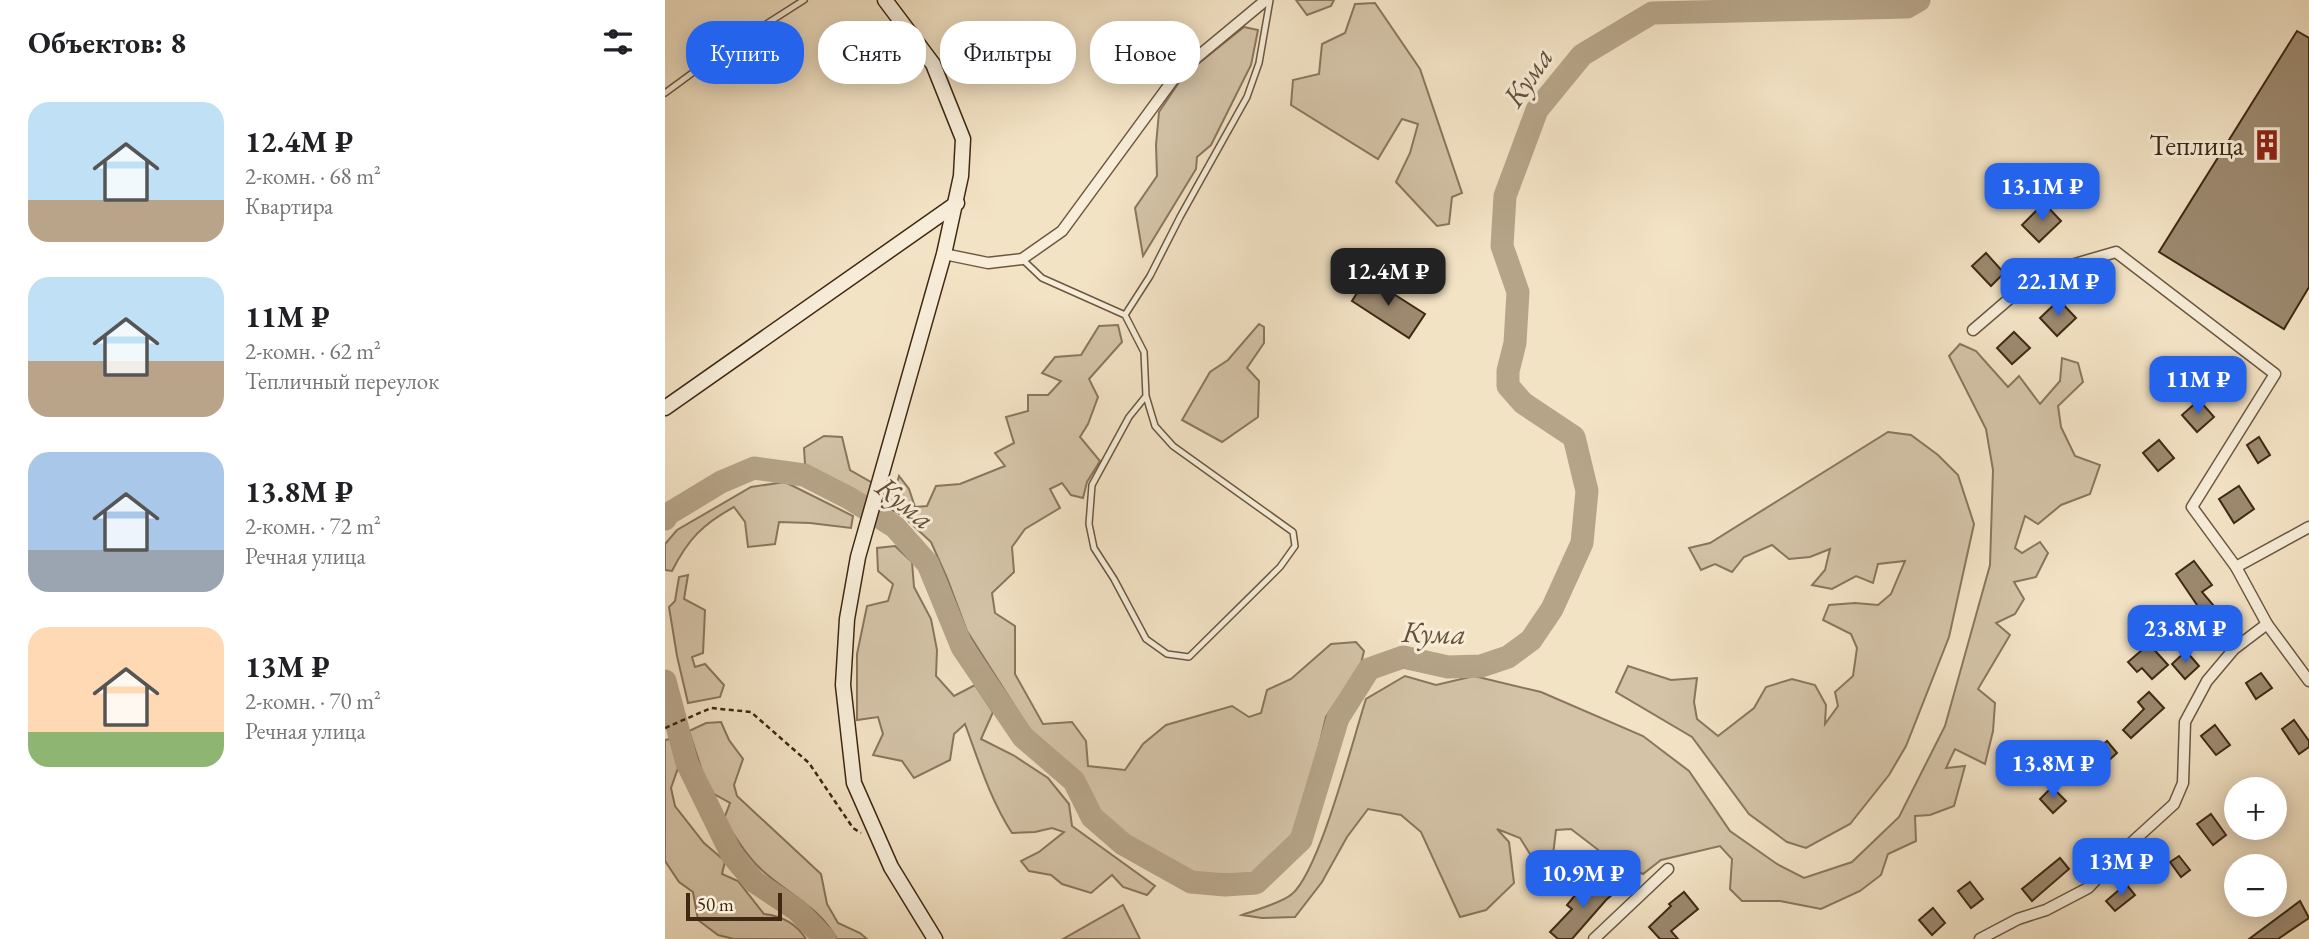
<!DOCTYPE html>
<html lang="ru">
<meta charset="utf-8">
<style>
body{margin:0;font-family:"EB Garamond",serif;background:#f2f2f2;color:#202124;height:100vh;display:flex;flex-direction:column;font-size:26px;white-space:nowrap}
*{box-sizing:border-box;margin:0}
p{font-size:23px;color:#757577}
.icon{flex:none;width:38px;height:38px;fill:none;stroke:currentColor;stroke-width:2;stroke-linecap:round;stroke-linejoin:round}
.map{position:relative;flex:1;overflow:hidden}
.sheet{display:flex;flex-direction:column;background:#fff;width:665px}
.sheet>*{flex:none}
.hud{position:absolute;left:21px;top:21px;width:665px;height:63px;display:flex;gap:14px}
.buttons{position:absolute;left:1559px;top:777px;display:grid;gap:14px}
.buttons a{display:grid;place-items:center;width:63px;height:63px;border-radius:50%;background:#fff;box-shadow:0 4px 18px #0003;font-size:35px}
.scale{position:absolute;left:21px;bottom:18px;width:96px;box-sizing:border-box;padding-left:7px;border:4px solid #3f2913;border-top:0;font-size:19px;line-height:24px;white-space:nowrap;color:#3f2913;-webkit-text-stroke:5px #f7edd9;paint-order:stroke}
.price{position:absolute;translate:-50% -60px;padding:0 16px;border-radius:14px;background:#2563eb;color:#fff;font-size:23px;line-height:46px;filter:drop-shadow(0 2px 4px #0008)}
.price::after{content:'';position:absolute;left:50%;top:42px;width:21px;height:16px;margin-left:-10px;background:inherit;clip-path:polygon(0 0,100% 0,50% 100%)}
.price.active{background:#222;color:#fff}
ul{padding:0;list-style:none}
li{display:flex;align-items:center;gap:21px;height:175px;padding:0 28px}
li span{display:grid;place-items:center;flex:none;width:196px;height:140px;border-radius:21px;color:#555}
li>.icon{margin-inline-start:auto}
span .icon{width:84px;height:84px;fill:#fffc;stroke-width:1}
li b{font-size:30px}
h2{display:flex;justify-content:space-between;align-items:center;height:84px;padding:0 28px;font-size:30px}
.tag{padding:0 24px;border-radius:28px;background:#fff;box-shadow:0 4px 18px #0003;font-size:24px;line-height:63px}
.tag.active{background:#2563eb;color:#fff}
main{display:flex;flex:1;min-height:0}
.map>svg:first-child{display:block}
</style>
<main>
<section class="sheet">
<h2>Объектов: 8<svg class="icon" aria-label="filters" viewBox="0 0 24 24"><path d="M4 7h16M4 17h16"/><circle cx="9" cy="7" r="2"/><circle cx="15" cy="17" r="2"/></svg></h2>
<ul>
<li><span style="background:linear-gradient(#bfe0f5 70%,#b9a48a 0)"><svg class="icon" aria-label="home" viewBox="0 0 24 24"><path d="M3 11l9-7 9 7M6 9v11h12V9"/></svg></span><div><b>12.4M ₽</b><p>2-комн. · 68 m²</p><p>Квартира</p></div></li>
<li><span style="background:linear-gradient(#bfe0f5 60%,#b9a48a 0)"><svg class="icon" aria-label="home" viewBox="0 0 24 24"><path d="M3 11l9-7 9 7M6 9v11h12V9"/></svg></span><div><b>11M ₽</b><p>2-комн. · 62 m²</p><p>Тепличный переулок</p></div></li>
<li><span style="background:linear-gradient(#a9c7e8 70%,#9aa5b1 0)"><svg class="icon" aria-label="home" viewBox="0 0 24 24"><path d="M3 11l9-7 9 7M6 9v11h12V9"/></svg></span><div><b>13.8M ₽</b><p>2-комн. · 72 m²</p><p>Речная улица</p></div></li>
<li><span style="background:linear-gradient(#ffd9b3 75%,#8fb573 0)"><svg class="icon" aria-label="home" viewBox="0 0 24 24"><path d="M3 11l9-7 9 7M6 9v11h12V9"/></svg></span><div><b>13M ₽</b><p>2-комн. · 70 m²</p><p>Речная улица</p></div></li>
</ul>
</section>
<div class="map">
<svg width="1644" height="939" viewBox="0 0 1644 939">
<rect width="100%" height="100%" fill="#f3e3c5"/>
<filter id="stains"><feTurbulence type="fractalNoise" baseFrequency=".00286" numOctaves="4"/><feColorMatrix values="0 0 0 0 .2 0 0 0 0 .09 0 0 0 0 .02 0 0 0 .5 -.17"/></filter>
<radialGradient id="worn" r=".72"><stop offset=".6" stop-color="#630" stop-opacity="0"/><stop offset="1" stop-color="#630" stop-opacity=".3"/></radialGradient>
<g fill="#d4c3a7" stroke="#8a765d" stroke-width="2">
<path d="M631,0H669L666,6L642,15Z"/>
<path d="M710,3L755,69L797,193L787,197L784,224L772,226L731,182L745,153L753,124L737,119L713,159L626,105L628,80L654,74L657,44L680,33L690,4Z"/>
<path d="M579,27L593,30L586,65L546,145L532,157L531,169L478,256L470,208L492,176L491,145L494,112L519,75Z"/>
<path d="M594,324L599,327V343L582,368L594,381L593,417L557,442L517,420L545,372L563,360Z"/>
<path d="M453,325L457,342L424,379L433,397L423,424L415,437L435,461L422,482L418,498L406,495L397,483L385,489L395,508L360,529L347,547L349,572L327,593L330,613L350,626V674L378,724L407,722L421,741L423,766L460,770L478,744L501,725L567,706L584,717L596,713L602,690L626,679L666,644L691,642L699,651L696,664L661,717L632,835L589,876L529,873L466,839L432,810L417,775L368,735L302,631L282,578L266,542L238,516L140,464L139,448L159,436L177,437L185,470L229,495L234,476L244,489L250,507L262,506L271,486L295,484L340,466L330,453L349,443L341,417L363,411V395H383L396,381L377,373L390,357L416,355L434,326Z"/>
<path d="M1295,344L1311,351L1343,387L1354,376L1375,404L1395,381L1397,358L1413,363L1418,382L1393,406L1396,427L1410,456L1435,465L1425,494L1396,505L1373,524L1360,516L1350,548L1357,553L1375,542L1383,553L1371,577L1349,582L1359,599L1350,614L1331,623L1345,635L1313,689L1330,703L1328,731L1320,764L1290,749L1281,768L1300,766L1289,806L1265,815L1250,816L1251,841L1223,854L1216,875L1195,891L1156,909L1115,901H1077L1065,889L1067,859L1055,846L996,860L978,874L945,859L906,829L891,830L888,855L870,862L855,838L832,829L844,842L849,883L821,910L795,917L756,832L736,815L703,809L682,837L657,882L630,917L597,918L577,915C590,910 617,903 627,894C655,870 688,739 701,699L740,676L771,685L809,676L876,692L978,736L1024,771L1065,831L1112,864L1139,878L1187,862L1234,817L1280,726L1325,565L1328,470L1321,429L1284,356Z"/>
<path d="M1223,432L1246,435L1273,455L1293,475L1309,524L1284,637L1241,746L1224,775L1185,824L1141,848L1122,842L1084,814L1027,737L951,692L963,666L1006,680L1032,678L1029,702L1032,719L1053,736L1089,708L1101,687L1127,679L1150,685L1161,705L1160,724L1173,706L1170,692L1188,676L1192,648L1186,634L1158,620L1164,605L1190,603L1213,605L1226,594L1240,561L1213,564L1208,583L1191,576L1167,589L1147,585L1160,570L1165,549L1145,557L1124,559L1107,545L1079,557L1067,572L1050,564L1036,570L1024,548L1045,543Z"/>
<path d="M120,482L188,516L186,528L145,523L114,522L110,544L83,547L80,522L69,507C38,524 23,539 7,571L0,570V544L12,530L86,487Z"/>
<path d="M230,546L247,562L249,587L266,619L272,650L271,676L289,696L310,685L328,712L316,739L348,755L383,778L404,804L407,826L490,886L482,895L458,887L447,875L426,893L397,884L386,875L364,871L356,861L374,852L399,832L387,828L370,832L347,833C325,799 314,762 300,724L289,734L285,760L249,778L237,761L208,755L218,734L213,717L192,720V654L202,606L223,601L228,584L213,571L212,548Z"/>
<path d="M23,575L19,599L40,610L38,653L27,657L30,667L40,664L59,685L55,697L23,703L12,656L4,607L10,601L14,577Z"/>
<path d="M56,722L64,740L78,759L69,785L72,796L156,874L162,904L173,923L195,933L202,939H172C154,907 125,895 99,872C82,857 71,838 59,819L65,803L49,794L39,777L24,731L41,723Z"/>
<path d="M5,739L13,768L6,788L10,806L39,843L60,861L57,874L73,881L99,914C117,916 131,923 141,939H69L53,935L33,920L28,892L14,882L0,861V740Z"/>
<path d="M458,905L475,939H398Z"/>
</g>
<g fill="none" stroke-linecap="round" stroke-linejoin="round">
<g stroke="#b6a488" stroke-width="23">
<path d="M0,519L3,514L56,482L89,468L139,475L184,498L230,527L263,564L297,647L358,737L409,781L427,817L458,844L526,882L560,885L591,883L636,840L673,718L704,669L738,657L783,667L816,666L843,657L866,640L887,609L917,543L922,491L909,437L858,403L843,386V371L850,343L853,292L837,246L840,196L872,110L917,55L987,13L1242,7L1254,0"/>
<path d="M0,681L22,763L67,855L90,882L132,910L160,939"/>
</g>
</g>
<g fill="#9d8a70" stroke="#3f2913" stroke-width="2">
<path d="M1632,31L1644,38V287L1619,329L1494,252Z"/>
<path d="M1379,203L1396,221L1374,242L1357,225Z"/>
<path d="M1321,253L1339,273L1326,286L1307,266Z"/>
<path d="M702,277L760,314L744,338L687,301Z"/>
<path d="M1394,300L1411,318L1392,336L1375,318Z"/>
<path d="M1349,332L1365,348L1347,364L1332,348Z"/>
<path d="M1534,400L1549,417L1532,432L1517,415Z"/>
<path d="M1594,437L1605,455L1593,463L1582,445Z"/>
<path d="M1494,440L1509,458L1493,471L1478,453Z"/>
<path d="M1574,486L1589,509L1569,523L1554,499Z"/>
<path d="M1529,561L1547,585L1537,592L1549,606L1544,610L1550,617L1533,632L1528,626L1521,631L1513,621L1532,605L1511,574Z"/>
<path d="M1484,644L1503,665L1487,679L1477,668L1472,672L1463,662Z"/>
<path d="M1521,651L1534,666L1520,679L1507,664Z"/>
<path d="M1596,673L1607,688L1591,699L1581,683Z"/>
<path d="M1484,692L1499,708L1466,738L1458,730L1479,709L1473,702Z"/>
<path d="M1629,720L1644,741V747L1634,754L1617,729Z"/>
<path d="M1550,725L1565,745L1551,755L1536,736Z"/>
<path d="M1442,741L1452,753L1430,773L1419,761Z"/>
<path d="M1387,787L1401,801L1388,813L1375,799Z"/>
<path d="M1546,814L1561,835L1548,845L1532,824Z"/>
<path d="M1514,856L1525,870L1516,877L1505,862Z"/>
<path d="M1395,858L1404,869L1367,901L1357,889Z"/>
<path d="M942,877L954,889L941,900L907,939H893L885,932L907,909L902,905L911,894L918,900Z"/>
<path d="M1305,882L1318,899L1306,908L1293,891Z"/>
<path d="M1461,884L1470,895L1450,911L1441,901Z"/>
<path d="M1019,892L1033,909L1006,931L1013,939H995L984,927L1006,906L1004,904Z"/>
<path d="M1635,901L1644,918L1613,939H1584Z"/>
<path d="M1268,908L1280,923L1267,935L1254,920Z"/>
</g>
<g fill="none" stroke-linecap="round" stroke-linejoin="round">
<defs>
<g id="lane">
<path d="M0,93L45,60L139,0"/>
<path d="M357,259L377,278L460,315L479,352L481,396L490,426L508,446L628,532L630,546L615,567L524,657L502,654L481,639L449,579L429,548L424,524L427,485L464,417L481,396"/>
<path d="M460,315L485,276L515,217L582,97L594,63L605,0"/>
</g>
<g id="street">
<path d="M279,254L323,263L357,259L397,231L513,73L601,0"/>
<path d="M1308,330L1372,275L1451,252L1610,374L1527,507L1571,567L1602,624L1644,681"/>
<path d="M1571,567L1644,527"/>
<path d="M929,939L1003,869"/>
<path d="M1315,939L1353,919L1381,910L1423,888L1464,845L1509,804L1518,783L1520,722L1542,681L1569,649L1602,624"/>
</g>
<g id="secondary">
<path d="M220,0L268,64L298,139L296,176L279,254L193,557L182,619L178,685L189,783L226,867L270,939"/>
<path d="M0,408L292,203"/>
</g>
</defs>
<use href="#lane" stroke="#6c5840" stroke-width="8"/>
<use href="#street" stroke="#6c5840" stroke-width="13"/>
<use href="#secondary" stroke="#3f2913" stroke-width="17"/>
<path stroke="#3f2913" stroke-width="2.5" stroke-dasharray="5 3.5" stroke-linecap="butt" d="M0,728L46,708L86,712L144,763L188,828L196,833"/>
<use href="#lane" stroke="#f7edd9" stroke-width="5"/>
<use href="#street" stroke="#f7edd9" stroke-width="10"/>
<use href="#secondary" stroke="#f7edd9" stroke-width="14"/>
</g>
<defs>
<symbol id="building-bare" viewBox="-9 -9 18 18"><path d="M-4-6H4V6H1V3H-1V6H-4ZM-2.5-4.3h1.7v1.8h-1.7ZM.8-4.3h1.7v1.8H.8ZM-2.5-1h1.7V.8h-1.7ZM.8-1h1.7V.8H.8Z" fill="#8f2418" stroke="#f7edd9" stroke-width="2.5" paint-order="stroke"/></symbol>
</defs>
<g fill-rule="evenodd">
<use href="#building-bare" x="1580" y="123" width="44" height="44"/>
</g>
<g text-anchor="middle" stroke-width="6" stroke-linejoin="round" paint-order="stroke">
<g font-size="28" fill="#3f2913" stroke="#f7edd9" text-anchor="end">
<text x="1579" y="155">Теплица</text>
</g>
<g font-size="30" font-style="italic" fill="#634e36" stroke="#f7edd9">
<text transform="translate(863 77) rotate(-56)" y="10">Кума</text>
<text transform="translate(240 503) rotate(39)" y="10">Кума</text>
<text transform="translate(769 633) rotate(2)" y="10">Кума</text>
</g>
</g>
<rect width="100%" height="100%" filter="url(#stains)"/>
<rect width="100%" height="100%" fill="url(#worn)"/>
</svg>
<div class="buttons">
<a>+</a>
<a>−</a>
</div>
<div class="scale">50 m</div>
<b class="price" style="left:1377px;top:223px">13.1M ₽</b>
<b class="price active" style="left:723px;top:308px">12.4M ₽</b>
<b class="price" style="left:1393px;top:318px">22.1M ₽</b>
<b class="price" style="left:1533px;top:416px">11M ₽</b>
<b class="price" style="left:1520px;top:665px">23.8M ₽</b>
<b class="price" style="left:1388px;top:800px">13.8M ₽</b>
<b class="price" style="left:1456px;top:898px">13M ₽</b>
<b class="price" style="left:918px;top:910px">10.9M ₽</b>
<div class="hud">
<a class="tag active">Купить</a>
<a class="tag">Снять</a>
<a class="tag">Фильтры</a>
<a class="tag">Новое</a>
</div>
</div>
</main>
